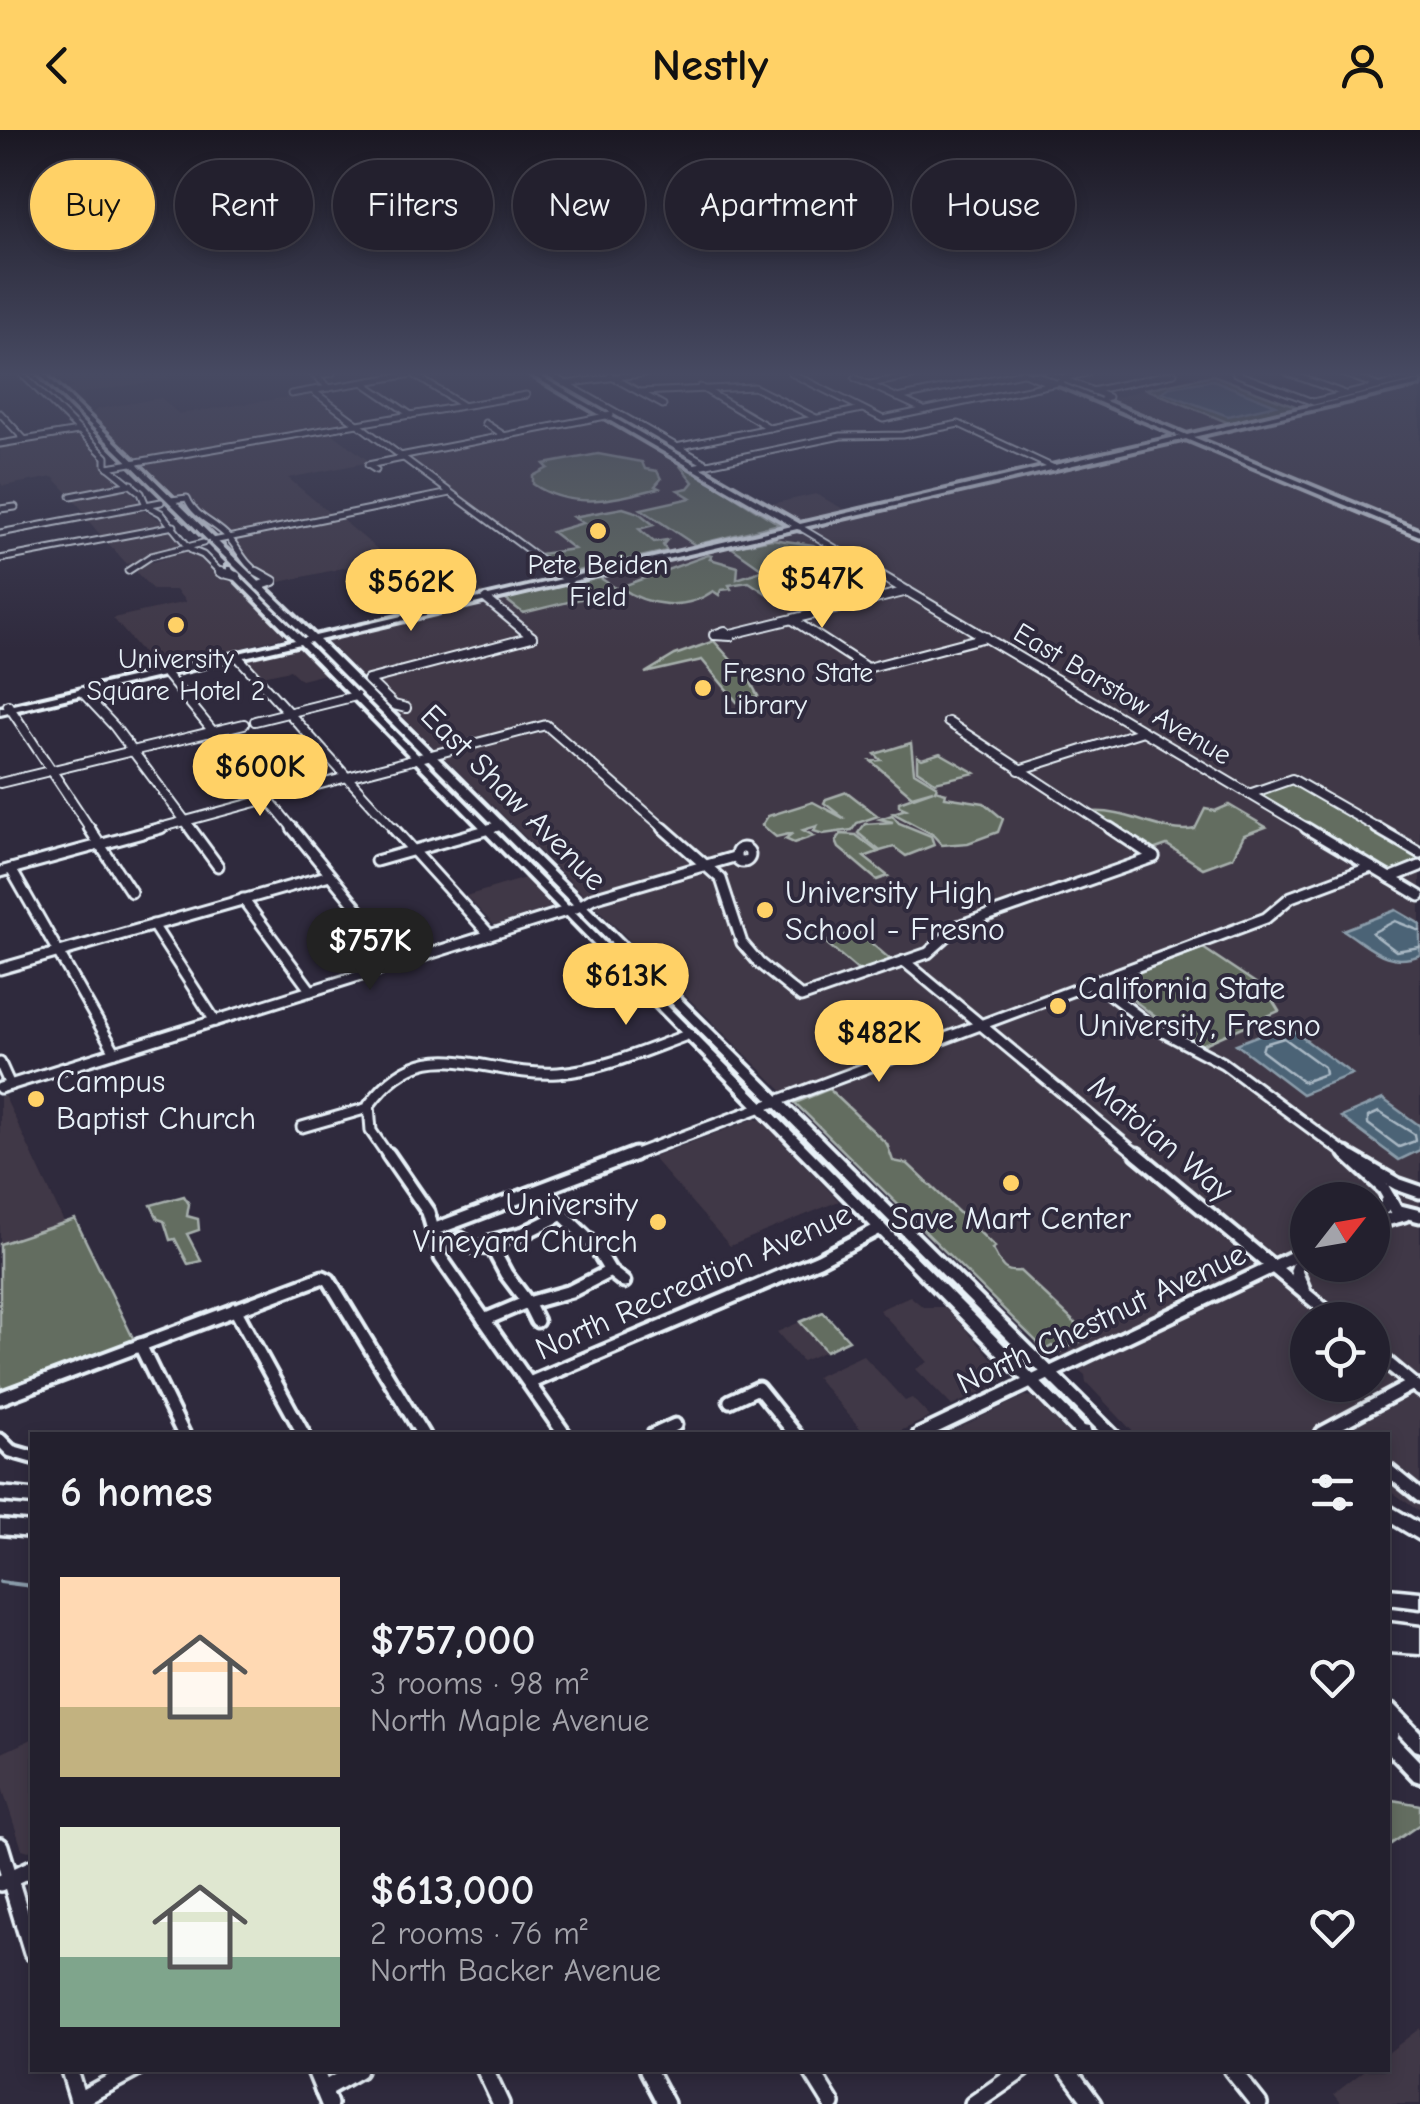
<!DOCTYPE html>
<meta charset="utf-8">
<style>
body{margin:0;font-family:"Comic Neue",sans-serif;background:#2b2836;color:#f1f3f6;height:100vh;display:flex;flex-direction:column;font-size:38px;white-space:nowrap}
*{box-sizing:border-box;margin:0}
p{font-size:32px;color:#a3a3aa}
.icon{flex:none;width:55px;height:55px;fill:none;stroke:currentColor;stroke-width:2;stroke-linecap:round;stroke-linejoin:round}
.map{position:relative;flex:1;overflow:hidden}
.side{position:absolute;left:30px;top:1302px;width:1360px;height:640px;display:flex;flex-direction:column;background:#23202e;border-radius:0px;box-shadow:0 5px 15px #0003,0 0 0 2px #403e4a}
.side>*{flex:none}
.guide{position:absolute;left:30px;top:30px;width:1360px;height:90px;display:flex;gap:20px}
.needle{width:65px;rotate:59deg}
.controls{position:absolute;left:1290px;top:1052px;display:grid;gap:20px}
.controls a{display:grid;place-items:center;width:100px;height:100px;border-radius:50%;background:#23202e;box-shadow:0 5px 15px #0003,0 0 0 2px #403e4a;font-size:50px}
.price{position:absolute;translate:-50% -85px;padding:0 22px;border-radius:35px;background:#ffd166;color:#111;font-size:32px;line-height:65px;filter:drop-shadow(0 2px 5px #0008)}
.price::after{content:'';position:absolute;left:50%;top:60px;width:30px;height:22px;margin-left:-15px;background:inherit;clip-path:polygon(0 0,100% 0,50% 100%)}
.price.active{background:#222;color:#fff}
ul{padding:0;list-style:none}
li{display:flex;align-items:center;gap:30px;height:250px;padding:0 30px}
li span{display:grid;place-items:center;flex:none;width:280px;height:200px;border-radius:0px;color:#555}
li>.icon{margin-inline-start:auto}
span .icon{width:120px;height:120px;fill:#fffc;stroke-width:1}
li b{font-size:42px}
h2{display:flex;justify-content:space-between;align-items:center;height:120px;padding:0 30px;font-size:42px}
.chip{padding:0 35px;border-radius:45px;background:#23202e;box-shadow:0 5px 15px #0003,0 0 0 2px #403e4a;font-size:35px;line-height:90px}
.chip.active{background:#ffd166;color:#111}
header{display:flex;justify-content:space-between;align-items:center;height:130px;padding:0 30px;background:#ffd166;color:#111;font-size:45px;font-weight:700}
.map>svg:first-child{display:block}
</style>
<header><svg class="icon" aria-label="back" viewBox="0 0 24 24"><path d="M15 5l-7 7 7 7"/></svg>Nestly<svg class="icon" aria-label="person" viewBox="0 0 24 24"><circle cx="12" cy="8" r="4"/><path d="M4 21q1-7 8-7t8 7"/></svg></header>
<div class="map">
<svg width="1420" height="1974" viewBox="0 0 1420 1974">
<rect width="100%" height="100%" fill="#2f2a3d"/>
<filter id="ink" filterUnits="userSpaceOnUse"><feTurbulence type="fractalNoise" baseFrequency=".01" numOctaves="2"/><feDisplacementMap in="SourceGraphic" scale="20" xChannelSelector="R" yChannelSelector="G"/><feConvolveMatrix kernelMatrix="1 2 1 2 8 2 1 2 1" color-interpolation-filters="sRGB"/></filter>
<g filter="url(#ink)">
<g fill="#413846" fill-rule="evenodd">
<path d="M60,243H163L170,249L70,265L65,260L75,257L63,251Z"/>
<path d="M1420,255V1382L1388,1359V1305H1136L1086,1252L1085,1245L1052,1217L1045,1220L326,511L576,451L409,327L606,289L796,400ZM1308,1070H1372V1135H1308ZM1308,1190H1372V1255H1308Z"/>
<path d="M1146,259L1229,293L1187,301L1110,269Z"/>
<path d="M309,264L349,293L136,329L90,284L98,279L161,268L179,284Z"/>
<path d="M328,300L370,332L288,348L332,385L231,405L215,397L196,379L190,367H175L141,334Z"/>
<path d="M76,303L101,328L107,340L126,354L68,363L53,347L3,356L0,352V316Z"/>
<path d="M130,357L139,373L86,384L73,369Z"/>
<path d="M816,364L845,380L799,390L771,374Z"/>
<path d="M142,379L166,394L102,407L87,389Z"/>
<path d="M340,388L388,428L280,452L260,440L240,421L236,410Z"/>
<path d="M171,399L181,416L127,434L107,412Z"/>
<path d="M186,421L199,427L222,450L230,449L288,506L156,539L113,488L186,472L176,460H153L137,443V437Z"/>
<path d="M468,450L484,463L431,475L410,457Z"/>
<path d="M299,516L325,544L301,550L290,540L263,546L245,527Z"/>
<path d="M525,748L553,777L495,796L466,766Z"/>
<path d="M4,965L64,1092L0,1114V967Z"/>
<path d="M754,989L762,990L839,1071L730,1116L652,1027Z"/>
<path d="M910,1166L923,1177H945L1010,1248L952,1276L916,1239L928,1232L879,1180Z"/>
<path d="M800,1192L826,1221L802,1231L777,1202Z"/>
<path d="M863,1225L905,1271L912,1268L930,1287L892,1305H866L816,1247Z"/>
<path d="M1025,1266L1033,1267L1070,1305H944Z"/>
<path d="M32,1609V1719L29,1721L22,1719L0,1651V1624Z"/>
<path d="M1420,1898V1974H1342L1334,1964L1365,1940H1388V1923Z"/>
</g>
<g fill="#636d61" stroke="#a6afac" stroke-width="2.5">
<path d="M1213,245L1298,277L1229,293L1146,259Z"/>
<path d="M598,324L642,332L645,339L657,341L661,349L655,356L659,358C618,369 572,381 533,354V346L548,338L544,334Z"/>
<path d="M686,336L779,394L695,415L641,379L691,368L678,360L688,358L693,352L681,337Z"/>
<path d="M623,378L639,383L654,395L639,399L654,412L667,410L663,415L667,421L569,443L540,424L574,419L552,402L583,393L573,387Z"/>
<path d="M772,409L813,415L835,426L830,428L838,433L850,431L875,446L835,456C826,450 807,442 797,448L816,461L788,464L790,468L778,471L749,452L729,455L731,459L721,460L719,465L713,461C686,481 648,477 620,457L708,425L712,426L710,429L738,437L737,449L764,440L731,417Z"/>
<path d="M599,447L618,460L523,483L505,469Z"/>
<path d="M714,511L750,551L758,566L737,572L702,530L645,543L675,525Z"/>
<path d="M911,613L914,642L937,656L935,660L946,663L945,667L984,673L1003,689L998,702L968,713L942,715L932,704L893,683L906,679L899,676V672L933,660L912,666L871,631L881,630L875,624Z"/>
<path d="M940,623L975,643L935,652L917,640V626L922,629Z"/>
<path d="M1287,654H1293L1420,725V734L1391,745L1255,664Z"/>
<path d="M847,662L878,686L857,693L852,700L823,704L814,701L817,696L803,700L814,706L794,713L785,709L793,703L776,707L762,695L768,686L813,672L845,689L824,673L826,669Z"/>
<path d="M1229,675L1266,697L1244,705L1233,727L1203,738L1167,715L1150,721L1092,682C1127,679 1162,705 1195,699L1205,679L1215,681Z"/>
<path d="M892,685L899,693L931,706L934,715L906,726L894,717L880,721L858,703L865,694L893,692L880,689Z"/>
<path d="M841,704L856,705L878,722L864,727L888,746L877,750L839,718L836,711Z"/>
<path d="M857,801L891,830L859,841L825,812Z"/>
<path d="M1203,818L1266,860L1279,881L1202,915L1170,898L1111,853Z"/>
<path d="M829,959L887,1014L893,1031L908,1034L995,1117L992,1119C1000,1128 999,1144 1020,1141L1090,1207L1058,1222L1052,1216L1045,1220L795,973Z"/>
<path d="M184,1066L189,1074L187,1086L198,1089L199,1100L187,1104L201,1131L188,1134L175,1109L170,1110L164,1091L158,1089L151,1075Z"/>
<path d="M75,1089L134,1210L0,1261V1114Z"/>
<path d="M823,1182L849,1210L826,1221L800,1192Z"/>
<path d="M1388,1669L1420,1675V1694L1388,1716Z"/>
</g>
<g fill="#4b6376" stroke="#8a9caa" stroke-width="2.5">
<path d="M1213,250L1276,275L1228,286L1162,262L1170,257Z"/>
<path d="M1396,780L1420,794V825C1388,838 1370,817 1343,800Z"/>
<path d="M1285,895L1352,944L1302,964L1236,914Z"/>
<path d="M1383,969L1420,996V1020L1399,1030L1341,987Z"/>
</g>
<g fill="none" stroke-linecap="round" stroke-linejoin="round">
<g stroke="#a9b8c4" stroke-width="2.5">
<path d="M1420,801L1395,791L1372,803L1396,821L1420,817"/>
<path d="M1284,908L1324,937L1325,944L1303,952L1262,921L1264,914Z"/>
<path d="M1379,982L1414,1004L1415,1011L1399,1017L1368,994V987Z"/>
</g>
<path stroke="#8a9caa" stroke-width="4" d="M0,1452L32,1456"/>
<defs>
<g id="minor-far4">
<path d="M21,243L106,327V335L141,363L146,375L161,383L191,420L203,425L223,445"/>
<path d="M312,243L329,258"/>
<path d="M547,243L707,334"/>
<path d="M791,243L883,289L1062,252"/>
<path d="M1024,243L1051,254"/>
<path d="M1049,243L1108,267L1103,269"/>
<path d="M1235,243L1313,272L1420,247"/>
<path d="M1288,243L1343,263"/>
<path d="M1342,243L1378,256"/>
<path d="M413,244L462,275"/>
<path d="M316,246L332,243"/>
<path d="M610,246L663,275"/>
<path d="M855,248L922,279"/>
<path d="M1063,248L1087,243"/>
<path d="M364,253L411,285"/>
<path d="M564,254L647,243"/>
<path d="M870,254L928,243"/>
<path d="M700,257L770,298"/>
<path d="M316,260L418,243"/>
<path d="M313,261L562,445"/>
<path d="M1092,261L1174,243"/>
<path d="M639,262L754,257L816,288"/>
<path d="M291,264L319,259"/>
<path d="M897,268L1022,243"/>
<path d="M0,283L25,310"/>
<path d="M485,293L505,306"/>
<path d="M0,314L78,301"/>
<path d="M676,317L862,279"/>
<path d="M400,326L611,285"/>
<path d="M108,337L526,265"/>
<path d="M693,337L841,306L903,305L959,294L1054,338"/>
<path d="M376,340L368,335L403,328"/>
<path d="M71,366L132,354"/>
<path d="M171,370L187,368C195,388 215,392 229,408C240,421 245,435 261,445"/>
<path d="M0,379L15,377"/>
<path d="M803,399L880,445"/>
<path d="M0,403L161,372"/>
<path d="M213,411L450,363"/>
<path d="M0,429L174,396"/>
<path d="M128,441L151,426L203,413"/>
</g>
<g id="minor-far3">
<path d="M220,442L236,446"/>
<path d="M257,442L273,451L259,456"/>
<path d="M558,442L569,450"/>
<path d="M875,442L1310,700"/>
<path d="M486,469L532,507"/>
<path d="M793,490L867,538L986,507"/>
<path d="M725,501L731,506L714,505Z"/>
<path d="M731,504L908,461"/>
<path d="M238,527L395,700"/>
<path d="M165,543L294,700"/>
<path d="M82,562L114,596L192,700"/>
<path d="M8,575L91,700"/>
<path d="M406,578L394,575L368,550L532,507"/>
<path d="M255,591L356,566"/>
<path d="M948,592L1113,700"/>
<path d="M1019,640L1143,601"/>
<path d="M0,653L244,594"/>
<path d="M317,655L546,595L666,700"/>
<path d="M1249,664L1292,649L1381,700"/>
<path d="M152,700L267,669"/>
<path d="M484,700L500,696"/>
</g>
<g id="minor-far2">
<path d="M89,698L131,762"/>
<path d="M190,698L218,736"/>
<path d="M292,698L384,811"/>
<path d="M393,698L490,805"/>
<path d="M663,698L721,749L742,813L759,833L801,867L928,823L958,796L1154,727"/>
<path d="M1110,698L1154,727"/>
<path d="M1306,698L1420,766"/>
<path d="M1377,698L1420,723"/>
<circle cx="743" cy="725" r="7"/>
<path d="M376,731L493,698"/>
<path d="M11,739L115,922"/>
<path d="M0,742L161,698"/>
<path d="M1390,748L1420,736"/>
<path d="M243,769L311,861"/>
<path d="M153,795L215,891"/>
<path d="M904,831L1140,1027"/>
<path d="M0,839L330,745"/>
<path d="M1095,853L1150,895L1223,933L1350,1027"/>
<path d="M0,933L10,955"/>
<path d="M0,958L576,778L593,768L734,727"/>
<path d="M302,997L368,978"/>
<path d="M389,1027L371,1001L369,975C427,896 481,948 558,943C603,940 648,919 690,904"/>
<path d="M628,1027L1266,788L1291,767L1371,737"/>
</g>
<g id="minor-far1">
<path d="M388,1024L428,1082L441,1128L565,1305"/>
<path d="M1137,1024L1337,1190"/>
<path d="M1346,1024L1384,1059L1396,1080L1420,1086"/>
<path d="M1352,1028L1397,1054L1420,1062"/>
<path d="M541,1062L559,1081L560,1076L546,1060"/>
<path d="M559,1081L595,1116L610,1141L571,1161L528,1173L506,1144L489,1112L524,1103L562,1084"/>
<path d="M1372,1084L1384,1078L1389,1068"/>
<path d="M1372,1094L1404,1085"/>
<path d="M433,1100L635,1024"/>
<path d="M461,1109L474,1117L490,1118"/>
<path d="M1302,1124L1296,1141L1303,1158"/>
<path d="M610,1141L624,1152"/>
<path d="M528,1173L537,1191"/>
<path d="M235,1179L304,1305"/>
<path d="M484,1190L527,1172"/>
<path d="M140,1215L184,1305"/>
<path d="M1372,1220L1420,1260"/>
<path d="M529,1253L819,1130L880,1098"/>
<path d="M0,1268L323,1147L329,1150L423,1305"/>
<path d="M730,1271L758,1258L796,1305"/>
<path d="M1322,1303L1413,1254"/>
<path d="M653,1305L675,1295"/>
<path d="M919,1305L1308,1120"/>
<path d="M0,1310L11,1321L32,1327"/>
<path d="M1388,1340L1420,1366"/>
</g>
<g id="minor">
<path d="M0,1716L32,1822"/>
<path d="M0,1753L32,1738"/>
<path d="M69,1940L79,1973"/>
<path d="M315,1940L329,1974"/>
<path d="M485,1940L501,1974"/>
<path d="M648,1940L666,1974"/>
<path d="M811,1940L832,1974"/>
<path d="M1068,1940L1093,1974"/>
<path d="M1232,1940L1259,1974"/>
<path d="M323,1960L358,1940"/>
<path d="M78,1970L134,1940"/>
<path d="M973,1974L1022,1940"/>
</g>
<g id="major">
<path d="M38,243H44L315,506L792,396L528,243H535L800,394L1180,306L1030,243H1038L1187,305L1420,251V255L1193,307L1420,401V406L1186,309L804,397L801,400L797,399L319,510L1120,1305H1103L311,512L307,513L1093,1305H1076L300,514L0,584V578L295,510L227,441V437H230L303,508H307Z"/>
<path d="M1388,1572L1394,1575L1420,1602V1622L1414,1620L1388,1592Z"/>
<path d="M1388,1603L1394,1605L1420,1632V1652L1414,1650L1388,1623Z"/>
</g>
<g id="highway">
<path d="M1083,1296L1089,1297L1092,1305H1076L1077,1297Z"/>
<path d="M0,1357L32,1360V1374L0,1371Z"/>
<path d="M1388,1375L1420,1394V1410L1388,1391Z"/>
<path d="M0,1390L32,1393V1407L0,1404Z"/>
<path d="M1388,1459L1420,1462V1478L1388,1474Z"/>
<path d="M1388,1493L1420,1497V1524L1388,1522Z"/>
<path d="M1388,1581L1395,1584C1399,1593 1399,1603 1395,1612L1388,1615Z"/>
</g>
</defs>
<use href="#minor-far4" stroke="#e8f1f8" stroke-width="9"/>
<use href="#minor-far3" stroke="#e8f1f8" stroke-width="12"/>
<use href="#minor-far2" stroke="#e8f1f8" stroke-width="15"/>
<use href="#minor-far1" stroke="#e8f1f8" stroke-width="19"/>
<use href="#minor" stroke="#e8f1f8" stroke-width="22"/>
<use href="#major" stroke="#e8f1f8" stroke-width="8"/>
<use href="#highway" stroke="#e8f1f8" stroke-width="7"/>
<use href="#minor-far4" stroke="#2f2a3d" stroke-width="5"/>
<use href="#minor-far3" stroke="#2f2a3d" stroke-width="8"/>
<use href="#minor-far2" stroke="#2f2a3d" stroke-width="9"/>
<use href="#minor-far1" stroke="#2f2a3d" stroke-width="11"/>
<use href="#minor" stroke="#2f2a3d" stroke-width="15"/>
<use href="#major" fill="#2f2a3d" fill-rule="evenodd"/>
<use href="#highway" fill="#2f2a3d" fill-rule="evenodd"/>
</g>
</g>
<linearGradient id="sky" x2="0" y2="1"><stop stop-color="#1a1722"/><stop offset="0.47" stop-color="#474a62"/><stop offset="1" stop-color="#474a62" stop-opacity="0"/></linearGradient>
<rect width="1420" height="519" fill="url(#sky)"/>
<g fill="#ffd166" stroke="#2f2a3d" stroke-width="4">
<circle cx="598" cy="401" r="10"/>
<circle cx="176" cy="495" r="10"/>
<circle cx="703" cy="558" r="10"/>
<circle cx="765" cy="780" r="10"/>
<circle cx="1058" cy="876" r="10"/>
<circle cx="36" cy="969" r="10"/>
<circle cx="1011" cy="1053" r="10"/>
<circle cx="658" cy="1092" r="10"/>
</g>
<g text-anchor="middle" stroke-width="8" stroke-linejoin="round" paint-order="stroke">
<g font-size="28" fill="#e8f1f8" stroke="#2f2a3d">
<text x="598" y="444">Pete Beiden<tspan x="598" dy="32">Field</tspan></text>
<text x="176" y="538">University<tspan x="176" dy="32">Square Hotel 2</tspan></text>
<text x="723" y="552" text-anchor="start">Fresno State<tspan x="723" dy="32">Library</tspan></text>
</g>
<g font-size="28" fill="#e8f1f8" stroke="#2f2a3d">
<text transform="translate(1123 563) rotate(31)" y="10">East Barstow Avenue</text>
</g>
<g font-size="32" fill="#e8f1f8" stroke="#2f2a3d">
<text transform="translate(514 667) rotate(45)" y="11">East Shaw Avenue</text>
<text transform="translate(1161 1008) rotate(40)" y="11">Matoian Way</text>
<text transform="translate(693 1151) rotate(-24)" y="11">North Recreation Avenue</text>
<text transform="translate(1101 1188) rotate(-25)" y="11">North Chestnut Avenue</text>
</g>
<g font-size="32" fill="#e8f1f8" stroke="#2f2a3d" text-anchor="start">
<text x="785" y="773">University High<tspan x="785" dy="37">School - Fresno</tspan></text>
<text x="1078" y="869">California State<tspan x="1078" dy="37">University, Fresno</tspan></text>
<text x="56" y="962">Campus<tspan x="56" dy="37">Baptist Church</tspan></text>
<text x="638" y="1085" text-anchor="end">University<tspan x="638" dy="37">Vineyard Church</tspan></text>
<text x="1011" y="1099" text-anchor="middle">Save Mart Center</text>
</g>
</g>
</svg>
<div class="controls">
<a><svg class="needle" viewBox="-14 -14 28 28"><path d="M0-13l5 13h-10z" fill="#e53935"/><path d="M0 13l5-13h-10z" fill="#a3a3aa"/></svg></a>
<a><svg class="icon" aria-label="locate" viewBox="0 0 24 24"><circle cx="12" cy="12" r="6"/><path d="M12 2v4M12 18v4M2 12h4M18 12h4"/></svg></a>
</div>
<b class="price" style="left:822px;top:501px">$547K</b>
<b class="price" style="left:411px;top:504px">$562K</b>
<b class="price" style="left:260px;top:689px">$600K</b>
<b class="price active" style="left:370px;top:863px">$757K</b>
<b class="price" style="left:626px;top:898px">$613K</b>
<b class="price" style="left:879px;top:955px">$482K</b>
<div class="guide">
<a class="chip active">Buy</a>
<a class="chip">Rent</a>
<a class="chip">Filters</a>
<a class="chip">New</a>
<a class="chip">Apartment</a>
<a class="chip">House</a>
</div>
<section class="side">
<h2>6 homes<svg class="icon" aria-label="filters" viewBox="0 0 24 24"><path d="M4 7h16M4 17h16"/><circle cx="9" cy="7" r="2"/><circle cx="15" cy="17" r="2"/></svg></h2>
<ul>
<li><span style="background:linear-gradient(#ffd9b3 65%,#c2b280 0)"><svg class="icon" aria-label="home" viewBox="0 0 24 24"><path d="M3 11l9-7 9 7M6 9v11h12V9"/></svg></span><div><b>$757,000</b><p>3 rooms · 98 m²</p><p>North Maple Avenue</p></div><svg class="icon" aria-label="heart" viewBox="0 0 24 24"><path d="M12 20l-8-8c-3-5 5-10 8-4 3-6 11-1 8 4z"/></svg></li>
<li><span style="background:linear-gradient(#dfe7d0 65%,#7fa58c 0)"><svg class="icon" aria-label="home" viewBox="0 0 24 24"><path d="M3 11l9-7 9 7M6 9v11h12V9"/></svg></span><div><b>$613,000</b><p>2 rooms · 76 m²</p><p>North Backer Avenue</p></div><svg class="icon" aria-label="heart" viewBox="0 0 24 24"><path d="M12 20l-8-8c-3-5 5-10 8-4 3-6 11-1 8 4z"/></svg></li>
</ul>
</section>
</div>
